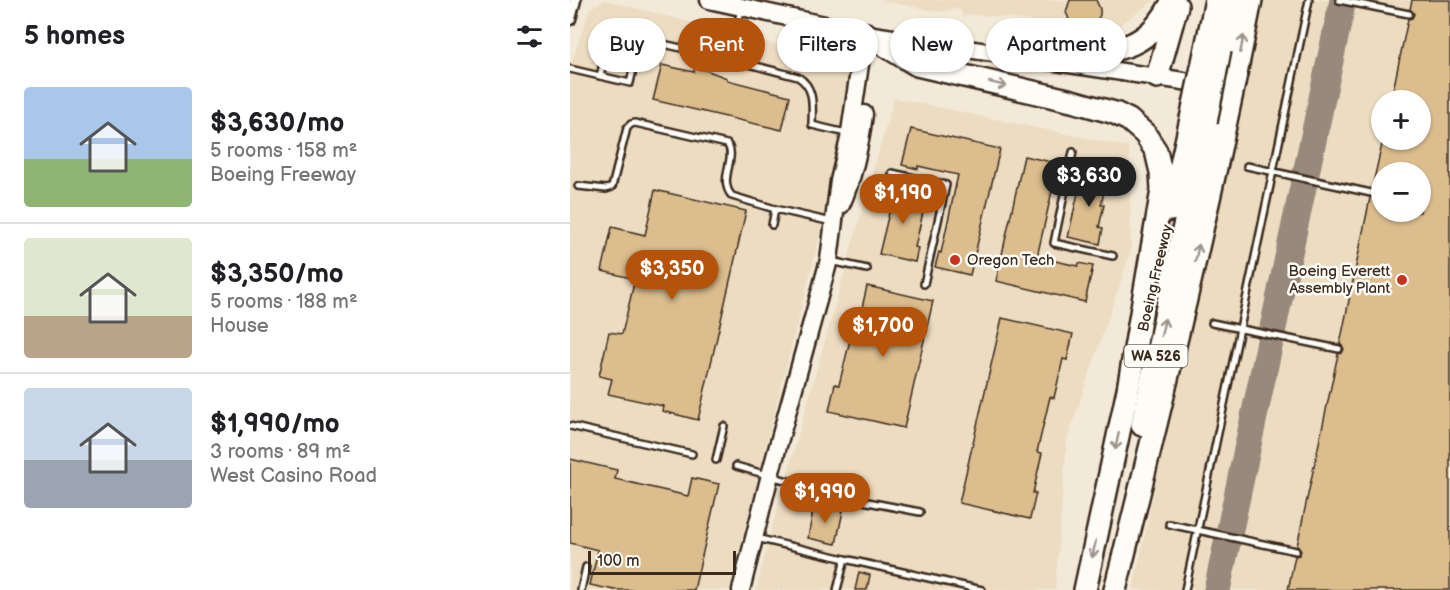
<!DOCTYPE html>
<meta charset="utf-8">
<style>
body{margin:0;font-family:"Balsamiq Sans",sans-serif;background:#f6f6f6;color:#202124;height:100vh;display:flex;flex-direction:column;font-size:22px;white-space:nowrap}
*{box-sizing:border-box;margin:0}
p{font-size:20px;color:#757577}
.icon{flex:none;width:33px;height:33px;fill:none;stroke:currentColor;stroke-width:2;stroke-linecap:round;stroke-linejoin:round}
.map{position:relative;flex:1;overflow:hidden}
.drawer{display:flex;flex-direction:column;background:#fff;width:570px}
.drawer>*{flex:none}
.guide{position:absolute;left:18px;top:18px;width:570px;height:54px;display:flex;gap:12px}
.buttons{position:absolute;left:801px;top:90px;display:grid;gap:12px}
.buttons a{display:grid;place-items:center;width:60px;height:60px;border-radius:50%;background:#fff;box-shadow:0 2px 4px #0004;font-size:30px}
.scale{position:absolute;left:18px;bottom:15px;width:148px;box-sizing:border-box;padding-left:6px;border:3px solid #3b2a1e;border-top:0;font-size:16px;line-height:21px;white-space:nowrap;color:#3b2a1e;-webkit-text-stroke:4px #fdfcf7;paint-order:stroke}
.price{position:absolute;translate:-50% -51px;padding:0 14px;border-radius:21px;background:#b45309;color:#fff;font-size:20px;line-height:39px;filter:drop-shadow(0 2px 3px #0008)}
.price::after{content:'';position:absolute;left:50%;top:36px;width:18px;height:14px;margin-left:-9px;background:inherit;clip-path:polygon(0 0,100% 0,50% 100%)}
.price.current{background:#222;color:#fff}
ul{padding:0;list-style:none}
li{display:flex;align-items:center;gap:18px;height:150px;padding:0 24px}
li+li{border-top:2px solid #e0e0e0}
li span{display:grid;place-items:center;flex:none;width:168px;height:120px;border-radius:6px;color:#555}
li>.icon{margin-inline-start:auto}
span .icon{width:72px;height:72px;fill:#fffc;stroke-width:1}
li b{font-size:26px}
h2{display:flex;justify-content:space-between;align-items:center;height:72px;padding:0 24px;font-size:26px}
.pill{padding:0 21px;border-radius:27px;background:#fff;box-shadow:0 2px 4px #0004;font-size:21px;line-height:54px}
.pill.current{background:#b45309;color:#fff}
main{display:flex;flex:1;min-height:0}
.map>svg:first-child{display:block}
</style>
<main>
<section class="drawer">
<h2>5 homes<svg class="icon" aria-label="filters" viewBox="0 0 24 24"><path d="M4 7h16M4 17h16"/><circle cx="9" cy="7" r="2"/><circle cx="15" cy="17" r="2"/></svg></h2>
<ul>
<li><span style="background:linear-gradient(#a9c7e8 60%,#8fb573 0)"><svg class="icon" aria-label="home" viewBox="0 0 24 24"><path d="M3 11l9-7 9 7M6 9v11h12V9"/></svg></span><div><b>$3,630/mo</b><p>5 rooms · 158 m²</p><p>Boeing Freeway</p></div></li>
<li><span style="background:linear-gradient(#dfe7d0 65%,#b9a48a 0)"><svg class="icon" aria-label="home" viewBox="0 0 24 24"><path d="M3 11l9-7 9 7M6 9v11h12V9"/></svg></span><div><b>$3,350/mo</b><p>5 rooms · 188 m²</p><p>House</p></div></li>
<li><span style="background:linear-gradient(#c9d6e8 60%,#9aa5b1 0)"><svg class="icon" aria-label="home" viewBox="0 0 24 24"><path d="M3 11l9-7 9 7M6 9v11h12V9"/></svg></span><div><b>$1,990/mo</b><p>3 rooms · 89 m²</p><p>West Casino Road</p></div></li>
</ul>
</section>
<div class="map">
<svg width="880" height="590" viewBox="0 0 880 590">
<rect width="100%" height="100%" fill="#f3e9d8"/>
<filter id="ink" filterUnits="userSpaceOnUse"><feTurbulence type="fractalNoise" baseFrequency=".0167" numOctaves="2"/><feDisplacementMap in="SourceGraphic" scale="12" xChannelSelector="R" yChannelSelector="G"/><feConvolveMatrix kernelMatrix="1 2 1 2 8 2 1 2 1" color-interpolation-filters="sRGB"/></filter>
<g filter="url(#ink)">
<g fill="#ecdcc2" fill-rule="evenodd">
<path d="M35,0L265,60L279,75L280,105L272,149L159,590H0V67L20,8Z"/>
<path d="M307,0H585L548,26L513,33L502,29L495,32L487,30L484,24L415,15L414,16L400,14L393,17L389,8L372,12Z"/>
<path d="M689,0H880V590H563ZM812,100H850V140H812ZM812,172H850V212H812Z"/>
<path d="M324,98L559,147L561,251L497,440L485,590H186L200,534Z"/>
</g>
<g fill="none" stroke-linecap="round" stroke-linejoin="round">
<path stroke="#978a7b" stroke-width="27" d="M647,590L773,0"/>
</g>
<g fill="#dbbd8e" stroke="#3b2a1e" stroke-width="1.5" fill-rule="evenodd">
<path d="M500,0H526L530,9V15L525,24L515,28H509L500,22L496,12Z"/>
<path d="M842,0H880V590H718L725,556L729,555L731,551L727,546L768,354L772,353L774,349L770,344L800,198L806,193L802,188L813,140H850V100H821L838,19L842,18L844,14L840,9ZM812,172H850V212H812Z"/>
<path d="M92,65L124,72L125,66L157,78V80L220,96L212,130L83,100Z"/>
<path d="M341,129L430,149L400,275L365,267L369,252L371,253L388,175L348,166V169L332,165Z"/>
<path d="M454,156L491,164L487,178H485L467,257L508,266L509,263L523,266L515,302L426,281Z"/>
<path d="M511,169L538,175L531,205H534L529,227L533,228L530,244L498,237L510,184H508Z"/>
<path d="M325,188L357,195L345,247L348,248L345,262L309,254Z"/>
<path d="M85,190L176,211L128,420L92,411L93,406L38,394L42,379L29,376L39,332L52,334L65,279L32,271L42,227L75,235Z"/>
<path d="M297,286L363,301L334,428L259,411L265,384L269,385L282,332L286,334Z"/>
<path d="M432,318L503,334L497,360L493,359L484,398L480,397L467,452L472,453L463,493H466L460,519L389,503Z"/>
<path d="M0,459L47,470L45,479L118,496L122,478L149,484L124,590H44L20,585L28,550L0,543Z"/>
<path d="M244,505L273,511L266,544L238,538Z"/>
<path d="M289,572L300,575L297,590H285Z"/>
</g>
<g fill="none" stroke-linecap="round" stroke-linejoin="round">
<defs>
<g id="lane">
<path d="M769,0L839,14"/>
<path d="M159,59L228,77C246,88 242,108 242,125L276,133"/>
<path d="M0,69L30,76L41,32L159,59L171,9"/>
<path d="M30,76L60,83L70,39"/>
<path d="M503,152L484,243L543,256"/>
<path d="M677,166L801,193"/>
<path d="M322,173L376,185L354,284"/>
<path d="M8,186L36,189L42,187L57,128L61,124L65,123L157,144C168,157 147,180 162,196L205,209"/>
<path d="M202,225L205,209L262,222"/>
<path d="M261,261L297,269"/>
<path d="M642,323L769,349"/>
<path d="M0,426L122,454"/>
<path d="M146,460L154,426"/>
<path d="M166,466L277,498L350,512"/>
<path d="M599,524L726,551"/>
<path d="M186,538L275,559L267,590"/>
<path d="M275,559L412,590"/>
<path d="M11,590L16,567"/>
<path d="M615,590L739,0"/>
</g>
<path id="street" d="M0,19L5,0"/>
<g id="secondary">
<path d="M139,0L296,34L640,85"/>
<path d="M271,205C284,176 290,146 294,114"/>
<path d="M171,590L200,475L259,260L269,181L279,139L292,51L296,34"/>
</g>
<g id="highway">
<path d="M296,34L347,65L502,101L545,113L559,120L575,134L586,151L591,172L592,190L559,384"/>
<path d="M636,48L646,0"/>
<path d="M650,50L661,0"/>
<path d="M438,54C459,54 481,53 503,53C551,52 580,47 603,0"/>
<path d="M587,77L607,6"/>
<path d="M601,210L621,119"/>
<path d="M572,425L636,122"/>
<path d="M515,590L562,371"/>
<path d="M545,590C594,394 642,198 681,0"/>
</g>
</defs>
<use href="#lane" stroke="#3b2a1e" stroke-width="10"/>
<use href="#street" stroke="#3b2a1e" stroke-width="15"/>
<use href="#secondary" stroke="#3b2a1e" stroke-width="21"/>
<use href="#highway" stroke="#3b2a1e" stroke-width="26"/>
<use href="#lane" stroke="#fdfcf7" stroke-width="5"/>
<use href="#street" stroke="#fdfcf7" stroke-width="10"/>
<use href="#secondary" stroke="#fdfcf7" stroke-width="16"/>
<use href="#highway" stroke="#fdfcf7" stroke-width="21"/>
<defs>
<g id="highway-bridge">
<path d="M621,119L636,48"/>
<path d="M636,122L650,50"/>
</g>
</defs>
<use href="#highway-bridge" stroke="#3b2a1e" stroke-width="26" stroke-linecap="butt"/>
<use href="#highway-bridge" stroke="#fdfcf7" stroke-width="21"/>
</g>
<defs><path id="oneway-shaft" d="M-6 0H5M1.5-3L5.5 0L1.5 3" fill="none" stroke-width="1.6" stroke-linecap="round" stroke-linejoin="round" transform="scale(1.5)"/></defs>
<g stroke="#9c938a">
<use href="#oneway-shaft" transform="translate(672 44) rotate(-79)"/>
<use href="#oneway-shaft" transform="translate(428 84) rotate(14)"/>
<use href="#oneway-shaft" transform="translate(627 253) rotate(-77)"/>
<use href="#oneway-shaft" transform="translate(593 327) rotate(-78)"/>
<use href="#oneway-shaft" transform="translate(547 441) rotate(102)"/>
<use href="#oneway-shaft" transform="translate(524 549) rotate(102)"/>
</g>
</g>
<g fill="#c8321e" stroke="#fdfcf7" stroke-width="2">
<circle cx="385" cy="260" r="6"/>
<circle cx="832" cy="280" r="6"/>
</g>
<g text-anchor="middle" stroke-width="5" stroke-linejoin="round" paint-order="stroke">
<rect fill="#fdfcf7" stroke="#75695f" stroke-width="1.5" x="554.5" y="345" width="63" height="22" rx="4.5"/>
<g font-size="14" font-weight="bold" fill="#3b2a1e">
<text x="586" y="361">WA 526</text>
</g>
<g font-size="15" fill="#3b2a1e" stroke="#fdfcf7" text-anchor="start">
<text x="397" y="265">Oregon Tech</text>
<text x="820" y="276" text-anchor="end">Boeing Everett<tspan x="820" dy="17">Assembly Plant</tspan></text>
</g>
<g font-size="15" fill="#3b2a1e" stroke="#fdfcf7">
<text transform="translate(585 278) rotate(-77)" y="5">Boeing Freeway</text>
</g>
</g>
</svg>
<div class="buttons">
<a>+</a>
<a>−</a>
</div>
<div class="scale">100 m</div>
<b class="price current" style="left:519px;top:208px">$3,630</b>
<b class="price" style="left:333px;top:225px">$1,190</b>
<b class="price" style="left:102px;top:301px">$3,350</b>
<b class="price" style="left:313px;top:358px">$1,700</b>
<b class="price" style="left:255px;top:524px">$1,990</b>
<div class="guide">
<a class="pill">Buy</a>
<a class="pill current">Rent</a>
<a class="pill">Filters</a>
<a class="pill">New</a>
<a class="pill">Apartment</a>
</div>
</div>
</main>
